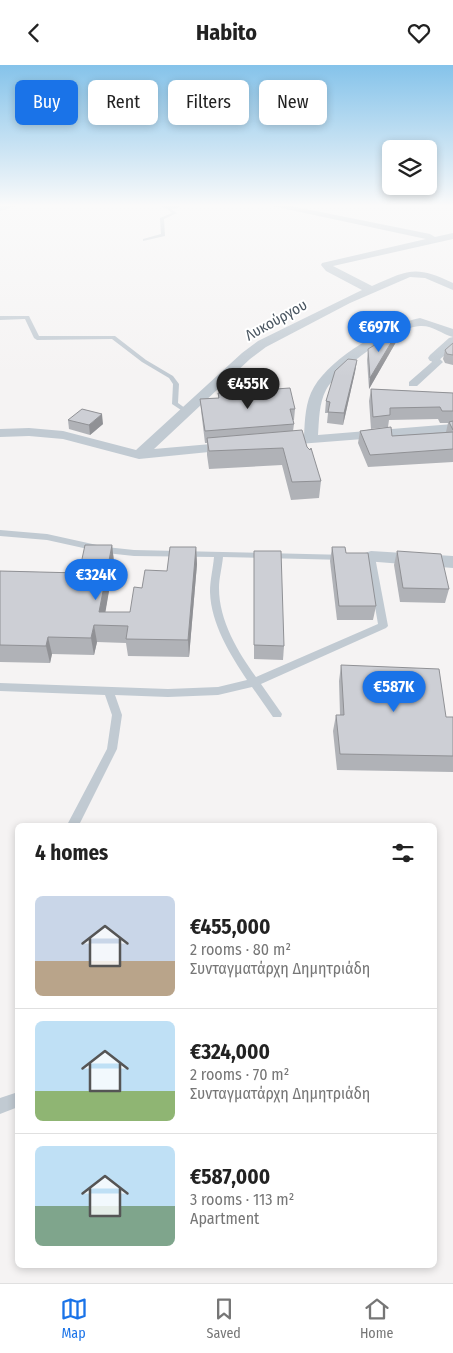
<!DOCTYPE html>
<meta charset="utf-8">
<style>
body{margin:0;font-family:"Fira Sans Condensed",sans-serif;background:#f2f2f2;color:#222;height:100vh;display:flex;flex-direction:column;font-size:19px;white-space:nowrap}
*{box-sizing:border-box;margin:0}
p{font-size:16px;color:#767676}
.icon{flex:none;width:28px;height:28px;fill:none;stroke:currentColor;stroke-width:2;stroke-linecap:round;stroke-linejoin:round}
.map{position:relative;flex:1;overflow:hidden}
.drawer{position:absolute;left:15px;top:758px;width:422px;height:445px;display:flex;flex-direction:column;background:#fff;border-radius:8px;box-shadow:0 2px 8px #0003}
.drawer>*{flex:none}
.guide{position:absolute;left:15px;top:15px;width:424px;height:45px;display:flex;gap:10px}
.fabs{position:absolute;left:382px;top:75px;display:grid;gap:10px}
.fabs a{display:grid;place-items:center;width:55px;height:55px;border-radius:8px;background:#fff;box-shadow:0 2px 8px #0003;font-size:25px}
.price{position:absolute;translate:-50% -42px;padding:0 11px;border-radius:18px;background:#1a73e8;color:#fff;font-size:16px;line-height:32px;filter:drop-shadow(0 1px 2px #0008)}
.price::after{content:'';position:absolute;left:50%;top:30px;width:15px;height:11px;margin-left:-8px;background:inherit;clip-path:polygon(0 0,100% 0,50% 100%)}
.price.on{background:#222;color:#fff}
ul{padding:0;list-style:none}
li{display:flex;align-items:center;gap:15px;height:125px;padding:0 20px}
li+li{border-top:1px solid #e0e0e0}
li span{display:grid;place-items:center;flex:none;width:140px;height:100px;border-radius:8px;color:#555}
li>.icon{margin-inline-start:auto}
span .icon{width:60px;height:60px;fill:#fffc;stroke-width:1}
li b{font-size:21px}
h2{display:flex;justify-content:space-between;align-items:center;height:60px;padding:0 20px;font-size:21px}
.tag{padding:0 18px;border-radius:8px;background:#fff;box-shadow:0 2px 8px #0003;font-size:18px;line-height:45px}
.tag.on{background:#1a73e8;color:#fff}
header{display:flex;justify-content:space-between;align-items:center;height:65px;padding:0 20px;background:#fff;font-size:22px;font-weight:700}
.dock{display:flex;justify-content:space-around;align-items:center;height:70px;border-top:1px solid #e0e0e0;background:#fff;font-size:14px;color:#767676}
.dock a{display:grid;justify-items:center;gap:2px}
.dock .on{color:#1a73e8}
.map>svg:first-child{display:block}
</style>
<header><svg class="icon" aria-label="back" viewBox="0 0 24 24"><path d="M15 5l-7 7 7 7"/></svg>Habito<svg class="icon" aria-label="heart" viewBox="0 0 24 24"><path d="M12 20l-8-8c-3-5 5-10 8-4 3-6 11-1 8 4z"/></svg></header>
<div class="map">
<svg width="453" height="1218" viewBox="0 0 453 1218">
<rect width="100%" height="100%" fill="#f5f3f3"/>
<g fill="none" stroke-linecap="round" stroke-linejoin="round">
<g fill="#c1cad2" fill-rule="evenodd">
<path d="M168,142L177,148L164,154L165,171L143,176V174L161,169L160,153L172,148L166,143Z"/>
<path d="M0,251H29L39,271H115L146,295L173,311L179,319L178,338L189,346L184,347L172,339L173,319L169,313L142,297L112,274L37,275L34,273L25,254L0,255Z"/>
<path d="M0,465L47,469L106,482L134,485L348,490L349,492L348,494L345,495L223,492C222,503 219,513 219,523C219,556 238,587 256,612L378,559L367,495L359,494L358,492L359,490L371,489L375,492L388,561L386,563L261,619L282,649L281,652H273L252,622L218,630L168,632L115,630L122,650L117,684L79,760H67L107,684L112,650L105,630L0,626V618L168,624L218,622L247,615C230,589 211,559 210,527C210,515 213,504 214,492L134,491L106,488L47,475L0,471Z"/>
<path d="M18,1027V1042L0,1049V1033Z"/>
</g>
<path fill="#c1cad2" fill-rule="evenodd" d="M431,291H437L443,297L417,321H409V317L432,297L429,293Z"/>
<g fill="#c1cad2" fill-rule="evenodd">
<path d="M0,141H16L0,146Z"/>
<path d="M161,141H181C177,145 165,145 161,141Z"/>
<path d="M272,141H291L430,169L435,172L453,168V174L333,201L372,221C409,205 415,200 453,218V225L425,213L410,212L350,238L266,282L250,294L154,384L234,377L239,378L241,381L239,384L139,394L63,374L29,371L0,372V364L29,363L63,366L136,385L242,288L258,276L362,225L326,206L321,200L322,198L426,174Z"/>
<path d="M420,253L453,264V272C442,269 432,260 420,261C396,262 338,304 326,325C319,338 319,355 318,370L453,359V367L273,381L271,378L273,375L304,371C305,355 305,337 314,322C332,292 386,260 420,253Z"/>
<path d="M453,272V283L438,296H430L428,293L430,290L449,273Z"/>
<path d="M371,486L453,491V503L365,496L362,492L365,488Z"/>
</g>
</g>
<g fill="#b0b2b7" fill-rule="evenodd">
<path d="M398,266L396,277L369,324L367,295L368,284Z"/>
<path d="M453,278V300L445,298L443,294L445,285Z"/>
<path d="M357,295L355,307L343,360L327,358L328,348H325L326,336Z"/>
<path d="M371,324L453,328V397L368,402L358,378L360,366L387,362L371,364L369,336ZM438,354L440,358H448L446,367L392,371L388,362L389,355Z"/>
<path d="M218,328L295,344L294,355H293L294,359L293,366L307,382L321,416L319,433L291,435L282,400L209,404L207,390V378H205L201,345L200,334L218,333Z"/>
<path d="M68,355L103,359L90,370L69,364Z"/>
<path d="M112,480L114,497L105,547H130L142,523L167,506L196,482L197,499L189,592L128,591L126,578L97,577L94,590L52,589L50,598L0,597V506L79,508Z"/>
<path d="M332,482L346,488L376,541L373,555H337L330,496Z"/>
<path d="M254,486L284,581L283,595L254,594Z"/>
<path d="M397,486L449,524L445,538L400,537L394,500Z"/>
<path d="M341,600L446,652H453V707L337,705L333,666L336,650H340L339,616Z"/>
</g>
<g fill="#909195">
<path d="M398,266L396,277L369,324L370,313Z"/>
<path d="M357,295L355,307L343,360L344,348Z"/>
<path d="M102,349L103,359L90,370L89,360Z"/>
<path d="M112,480L114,497L103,561L99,547Z"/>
<path d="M196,482L197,499L189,592L188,575Z"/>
<path d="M94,560L97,577L94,590L91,573Z"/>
<path d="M48,572L52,589L50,598L46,581Z"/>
</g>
<g fill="#cdcfd5" stroke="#909195">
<path d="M398,266L370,313L368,284Z"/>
<path d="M453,278V290L447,289L445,285Z"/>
<path d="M348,294L357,295L344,348L328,347L330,337L326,336L335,306Z"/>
<path d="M290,323L295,344H290L294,359L205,366L200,334L219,333L218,328Z"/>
<path d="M371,324L453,328V346H442L440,342L390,343V350L373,352Z"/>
<path d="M82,344L102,349L89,360L68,355Z"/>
<path d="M453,356V365L449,357Z"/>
<path d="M391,362L392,371L453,367V384L370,390L360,366Z"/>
<path d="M302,365L307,382L310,385L311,383L321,416L292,417L283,383L209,386L207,373Z"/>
<path d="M85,480H112L99,547H130L134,522L142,523L145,505L167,506L170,482H196L188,575L126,574L128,561L94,560L91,573L48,572L46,581L0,580V506L79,508Z"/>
<path d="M332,482H345L346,488H368L376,541H339Z"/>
<path d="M254,486H281L284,581L254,580Z"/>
<path d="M397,486L441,489L449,524L403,523Z"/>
<path d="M341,600L439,604L446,652H453V691L340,689L336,650H344Z"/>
</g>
<linearGradient id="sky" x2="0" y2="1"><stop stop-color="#85c3ea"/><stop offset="0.45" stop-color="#fafafa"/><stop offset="1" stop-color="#fafafa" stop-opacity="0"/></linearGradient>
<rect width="453" height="312" fill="url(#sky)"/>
<g text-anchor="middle" stroke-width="4" stroke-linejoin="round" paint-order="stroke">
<g font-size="15" fill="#4a5661" stroke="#fff">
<text transform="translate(276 255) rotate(-29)" y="5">Λυκούργου</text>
</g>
</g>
</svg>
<div class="fabs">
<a><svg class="icon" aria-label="layers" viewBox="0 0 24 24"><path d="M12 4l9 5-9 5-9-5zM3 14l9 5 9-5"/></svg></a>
</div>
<b class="price" style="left:379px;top:288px">€697K</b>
<b class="price on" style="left:248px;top:345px">€455K</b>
<b class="price" style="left:96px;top:536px">€324K</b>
<b class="price" style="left:394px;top:648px">€587K</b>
<div class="guide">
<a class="tag on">Buy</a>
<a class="tag">Rent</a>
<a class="tag">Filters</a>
<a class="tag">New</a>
</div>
<section class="drawer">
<h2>4 homes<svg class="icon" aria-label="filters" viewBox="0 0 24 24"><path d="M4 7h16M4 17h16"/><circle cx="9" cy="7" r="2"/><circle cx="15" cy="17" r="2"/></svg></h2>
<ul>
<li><span style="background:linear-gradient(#c9d6e8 65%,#b9a48a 0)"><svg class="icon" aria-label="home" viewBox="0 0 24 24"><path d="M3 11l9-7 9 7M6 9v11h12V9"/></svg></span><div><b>€455,000</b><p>2 rooms · 80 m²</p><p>Συνταγματάρχη Δημητριάδη</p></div></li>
<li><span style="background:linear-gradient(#bfe0f5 70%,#8fb573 0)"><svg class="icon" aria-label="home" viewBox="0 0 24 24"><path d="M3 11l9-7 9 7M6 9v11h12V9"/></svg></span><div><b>€324,000</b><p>2 rooms · 70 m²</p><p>Συνταγματάρχη Δημητριάδη</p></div></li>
<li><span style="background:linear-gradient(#bfe0f5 60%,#7fa58c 0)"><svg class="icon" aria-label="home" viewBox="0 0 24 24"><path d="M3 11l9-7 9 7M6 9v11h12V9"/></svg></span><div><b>€587,000</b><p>3 rooms · 113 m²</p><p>Apartment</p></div></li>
</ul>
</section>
</div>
<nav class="dock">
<a class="on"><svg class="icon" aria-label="map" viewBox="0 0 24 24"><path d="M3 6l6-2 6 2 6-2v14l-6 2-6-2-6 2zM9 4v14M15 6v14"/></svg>Map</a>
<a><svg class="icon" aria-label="saved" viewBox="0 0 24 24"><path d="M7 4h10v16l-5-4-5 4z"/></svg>Saved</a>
<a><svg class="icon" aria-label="home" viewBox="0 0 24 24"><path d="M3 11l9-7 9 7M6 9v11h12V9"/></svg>Home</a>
</nav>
